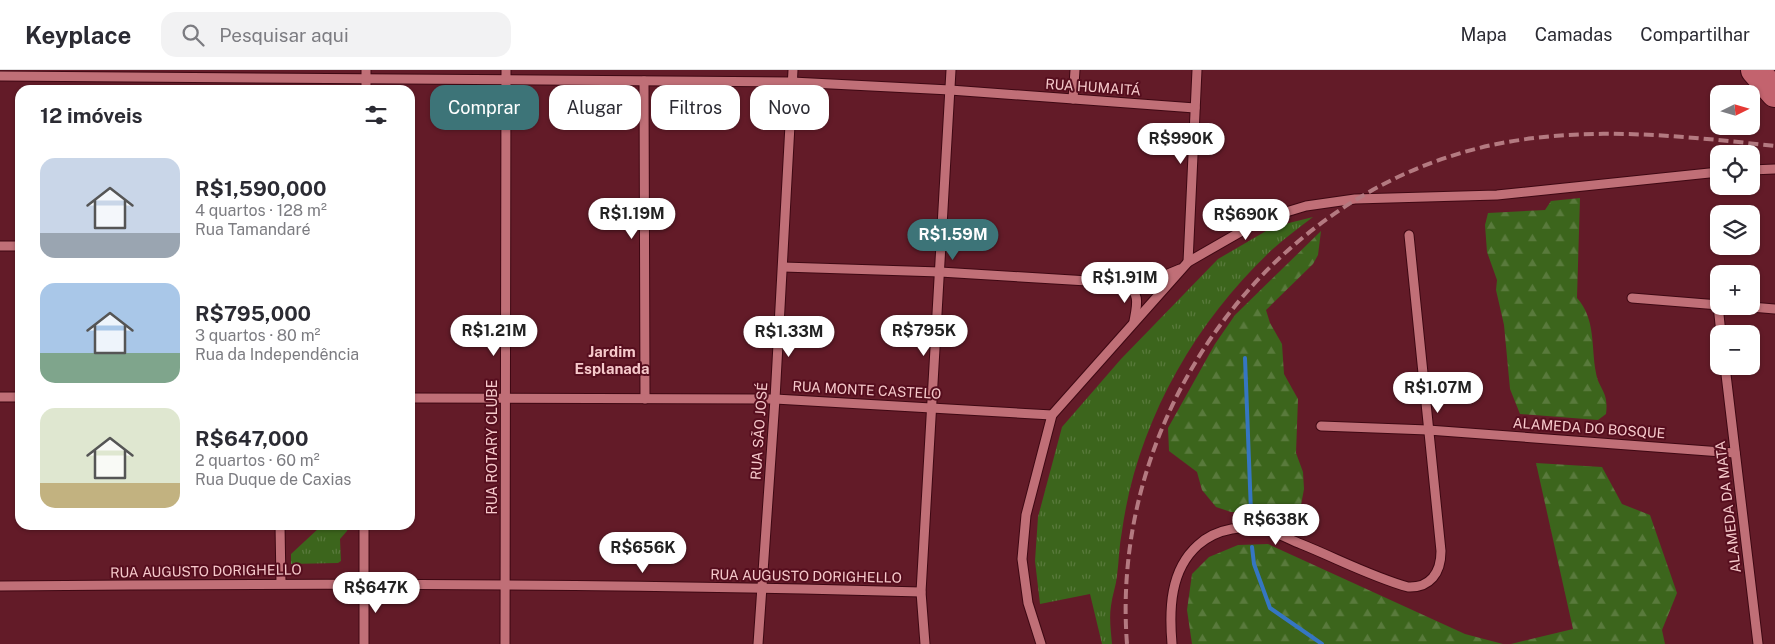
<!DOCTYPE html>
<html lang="pt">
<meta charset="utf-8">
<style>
body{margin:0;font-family:"Public Sans",sans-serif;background:#f2f2f3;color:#2b2b33;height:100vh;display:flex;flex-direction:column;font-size:19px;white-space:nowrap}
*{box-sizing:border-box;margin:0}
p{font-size:16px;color:#7c7c81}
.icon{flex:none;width:28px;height:28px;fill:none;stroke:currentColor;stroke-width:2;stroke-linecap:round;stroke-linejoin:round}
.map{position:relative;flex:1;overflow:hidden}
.details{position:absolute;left:15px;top:15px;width:400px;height:445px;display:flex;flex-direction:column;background:#fff;border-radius:15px;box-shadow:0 1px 4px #0004}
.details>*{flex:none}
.top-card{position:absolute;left:430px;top:15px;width:475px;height:45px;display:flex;gap:10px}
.needle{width:32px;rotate:85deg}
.fabs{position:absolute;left:1710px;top:15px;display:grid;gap:10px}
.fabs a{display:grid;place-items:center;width:50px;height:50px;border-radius:10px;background:#fff;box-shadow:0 1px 4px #0004;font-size:25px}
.price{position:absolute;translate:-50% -42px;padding:0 11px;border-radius:18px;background:#fff;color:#222;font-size:16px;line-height:32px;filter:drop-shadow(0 1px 2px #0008)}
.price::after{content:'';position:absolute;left:50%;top:30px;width:15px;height:11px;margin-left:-8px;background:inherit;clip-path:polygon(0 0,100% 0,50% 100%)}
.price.current{background:#3d7478;color:#fff}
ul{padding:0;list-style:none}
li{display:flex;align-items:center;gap:15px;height:125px;padding:0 25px}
li span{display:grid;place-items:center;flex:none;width:140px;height:100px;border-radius:15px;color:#555}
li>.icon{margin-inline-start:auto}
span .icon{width:60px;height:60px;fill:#fffc;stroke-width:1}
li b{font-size:21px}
h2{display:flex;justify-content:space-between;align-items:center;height:60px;padding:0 25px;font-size:21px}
.pill{padding:0 18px;border-radius:15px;background:#fff;box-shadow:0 1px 4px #0004;font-size:18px;line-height:45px}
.pill.current{background:#3d7478;color:#fff}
header{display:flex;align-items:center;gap:30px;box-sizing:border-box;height:70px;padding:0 25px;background:#fff;border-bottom:1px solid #e1e1e2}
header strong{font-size:24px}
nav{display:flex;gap:28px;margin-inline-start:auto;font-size:18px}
.search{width:350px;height:45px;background:#f2f2f3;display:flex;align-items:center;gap:12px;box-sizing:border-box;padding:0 18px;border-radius:15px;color:#7c7c81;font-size:19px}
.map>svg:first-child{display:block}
</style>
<header>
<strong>Keyplace</strong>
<div class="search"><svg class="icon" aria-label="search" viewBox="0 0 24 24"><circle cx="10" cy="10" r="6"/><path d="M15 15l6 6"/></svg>Pesquisar aqui</div>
<nav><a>Mapa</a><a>Camadas</a><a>Compartilhar</a></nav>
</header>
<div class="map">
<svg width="1775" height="574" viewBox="0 0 1775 574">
<defs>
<pattern id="grass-tufts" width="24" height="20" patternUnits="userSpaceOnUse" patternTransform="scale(1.25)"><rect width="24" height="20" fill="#3c651c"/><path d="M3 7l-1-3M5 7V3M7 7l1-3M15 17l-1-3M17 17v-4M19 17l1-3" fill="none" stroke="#597a3c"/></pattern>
<pattern id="forest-firs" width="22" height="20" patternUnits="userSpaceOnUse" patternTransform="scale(1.25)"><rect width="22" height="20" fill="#3c651c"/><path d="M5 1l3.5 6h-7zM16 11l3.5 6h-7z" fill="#597a3c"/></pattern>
</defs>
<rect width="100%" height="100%" fill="#631b28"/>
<g fill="url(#grass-tufts)">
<path d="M1313,147C1300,157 1286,167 1274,178C1195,251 1137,353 1122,461C1119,476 1119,491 1117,506C1116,516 1112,526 1111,536C1109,548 1111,562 1112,574H1102L1090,524L1040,534L1035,491L1038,447L1062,357L1121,289L1218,189L1273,157Z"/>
<path d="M348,457L347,461L340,469L341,491L338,493L291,494V484L319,458Z"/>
</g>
<g fill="url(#forest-firs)">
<path d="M1580,128L1577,228C1596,249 1591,277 1596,303C1599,320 1609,321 1606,344L1598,350L1520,344L1510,319L1504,255L1496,220L1497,210L1487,182L1485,155L1488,143L1545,140L1551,131Z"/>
<path d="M1321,161L1318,185L1313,194L1266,240L1270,253L1282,274L1284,304L1298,329L1296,383L1303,402L1304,419L1301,435L1292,444L1279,448L1264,443L1231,442L1216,437L1202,420L1197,402L1169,381L1168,358L1215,274L1235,245Z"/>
<path d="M1536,393L1602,397L1622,434L1650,445L1677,523L1662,560L1665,574H1511L1573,559Z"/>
<path d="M1268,474L1465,564L1503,574H1192L1187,540L1192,504L1209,487L1238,475Z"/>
</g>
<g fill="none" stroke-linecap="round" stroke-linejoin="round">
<g stroke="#3576c2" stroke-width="4">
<path d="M1245,288L1251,442"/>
<path d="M1252,477L1254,494L1270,538L1322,574"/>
</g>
<defs>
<g id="minor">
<path d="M0,6L792,12L950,20L1195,38"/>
<path d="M644,11L645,329"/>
<path d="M366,20V0"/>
<path d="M1073,29L1075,0"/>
<path d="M1751,100L1775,99"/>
<path d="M0,176H20"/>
<path d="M1188,192L1197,0"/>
<path d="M783,197L940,202L1121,213L1151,211L1180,199"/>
<path d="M1124,214C1141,222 1137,235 1134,251"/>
<path d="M1632,228L1719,235"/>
<path d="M1718,235L1721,264"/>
<path d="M1739,236L1775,239"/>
<path d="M1725,296L1758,574"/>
<path d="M0,327H20"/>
<path d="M410,328L775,329L1052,345"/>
<path d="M1321,356L1428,360L1735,383"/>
<path d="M280,455L281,513"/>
<path d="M0,516C307,513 614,513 921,522"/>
<path d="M364,574V455"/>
<path d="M505,574L506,0"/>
<path d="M758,574L775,329L793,0"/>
<path d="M925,574L921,522L951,0"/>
<path d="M1041,574L1028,533L1022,489L1026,445L1052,345L1188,192L1263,149L1306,136L1355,129L1497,125L1719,102"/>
<path d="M1172,574C1169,539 1170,500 1198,475C1217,458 1245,454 1270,461C1280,464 1291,470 1301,474C1336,488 1372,507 1408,517C1430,518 1441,503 1441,481L1409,165"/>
</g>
<path id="highway" d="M1755,0L1775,23"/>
</defs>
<use href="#minor" stroke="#3e0813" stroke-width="11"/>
<use href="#highway" stroke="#3e0813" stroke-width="30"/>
<use href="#minor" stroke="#c06f77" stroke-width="9"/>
<use href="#highway" stroke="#c3636e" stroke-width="28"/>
<path stroke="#b47a81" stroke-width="4" stroke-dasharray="10 5" stroke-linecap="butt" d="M1127,574C1109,343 1272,117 1502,73C1593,56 1683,66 1775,76"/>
</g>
<g text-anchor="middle" stroke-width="4" stroke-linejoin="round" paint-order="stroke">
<g font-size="14" fill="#f6c9cb" stroke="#560e1e">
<text transform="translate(1093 17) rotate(4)" y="5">RUA HUMAITÁ</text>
<text transform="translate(867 320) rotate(3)" y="5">RUA MONTE CASTELO</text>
<text transform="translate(1589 358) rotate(4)" y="5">ALAMEDA DO BOSQUE</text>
<text transform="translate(759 361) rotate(-86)" y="5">RUA SÃO JOSÉ</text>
<text transform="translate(492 377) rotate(-90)" y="5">RUA ROTARY CLUBE</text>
<text transform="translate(1728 437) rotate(-97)" y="5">ALAMEDA DA MATA</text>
<text transform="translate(206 501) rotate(-1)" y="5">RUA AUGUSTO DORIGHELLO</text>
<text transform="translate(806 506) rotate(1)" y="5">RUA AUGUSTO DORIGHELLO</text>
</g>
<g font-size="15" font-weight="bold" fill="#f6c9cb" stroke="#560e1e">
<text x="612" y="287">Jardim<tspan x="612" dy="17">Esplanada</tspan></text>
</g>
</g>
</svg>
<div class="fabs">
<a><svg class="needle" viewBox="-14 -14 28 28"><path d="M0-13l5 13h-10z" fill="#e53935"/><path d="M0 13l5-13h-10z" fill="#7c7c81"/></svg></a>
<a><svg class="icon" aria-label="locate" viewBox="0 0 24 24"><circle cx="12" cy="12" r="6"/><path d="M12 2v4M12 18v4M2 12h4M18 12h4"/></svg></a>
<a><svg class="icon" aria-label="layers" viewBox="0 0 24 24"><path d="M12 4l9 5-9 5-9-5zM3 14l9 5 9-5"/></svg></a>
<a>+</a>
<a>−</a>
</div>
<b class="price" style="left:1181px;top:95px">R$990K</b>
<b class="price" style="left:632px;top:170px">R$1.19M</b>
<b class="price" style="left:1246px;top:171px">R$690K</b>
<b class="price current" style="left:953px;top:191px">R$1.59M</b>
<b class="price" style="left:1125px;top:234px">R$1.91M</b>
<b class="price" style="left:494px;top:287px">R$1.21M</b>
<b class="price" style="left:924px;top:287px">R$795K</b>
<b class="price" style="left:789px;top:288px">R$1.33M</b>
<b class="price" style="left:1438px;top:344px">R$1.07M</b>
<b class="price" style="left:1276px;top:476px">R$638K</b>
<b class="price" style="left:643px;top:504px">R$656K</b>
<b class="price" style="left:376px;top:544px">R$647K</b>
<div class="top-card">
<a class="pill current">Comprar</a>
<a class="pill">Alugar</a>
<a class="pill">Filtros</a>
<a class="pill">Novo</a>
</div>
<section class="details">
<h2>12 imóveis<svg class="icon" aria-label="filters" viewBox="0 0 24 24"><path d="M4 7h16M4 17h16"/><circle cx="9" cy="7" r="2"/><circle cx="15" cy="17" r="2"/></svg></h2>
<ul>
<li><span style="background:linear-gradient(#c9d6e8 75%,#9aa5b1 0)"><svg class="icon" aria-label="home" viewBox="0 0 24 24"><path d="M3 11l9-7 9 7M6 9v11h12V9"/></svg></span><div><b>R$1,590,000</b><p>4 quartos · 128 m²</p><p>Rua Tamandaré</p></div></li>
<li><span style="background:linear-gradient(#a9c7e8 70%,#7fa58c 0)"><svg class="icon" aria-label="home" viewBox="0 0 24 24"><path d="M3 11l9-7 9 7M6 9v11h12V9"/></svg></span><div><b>R$795,000</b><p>3 quartos · 80 m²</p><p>Rua da Independência</p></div></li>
<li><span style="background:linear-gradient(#dfe7d0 75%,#c2b280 0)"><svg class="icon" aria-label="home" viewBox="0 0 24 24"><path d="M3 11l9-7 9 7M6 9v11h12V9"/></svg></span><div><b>R$647,000</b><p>2 quartos · 60 m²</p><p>Rua Duque de Caxias</p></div></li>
</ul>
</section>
</div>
